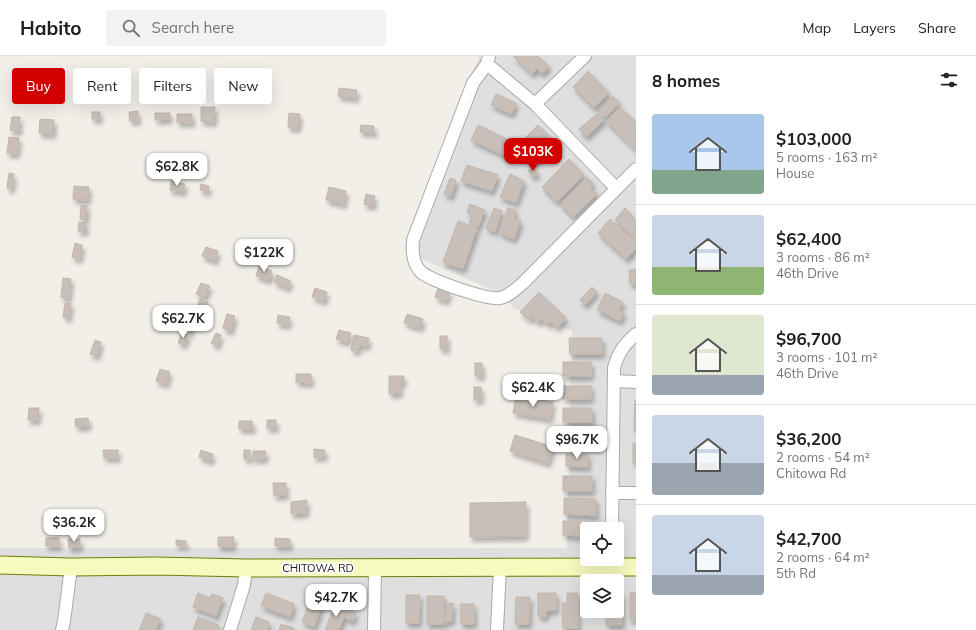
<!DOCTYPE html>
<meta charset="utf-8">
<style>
body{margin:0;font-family:Mulish,sans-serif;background:#f2f2f2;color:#202124;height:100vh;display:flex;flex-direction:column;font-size:15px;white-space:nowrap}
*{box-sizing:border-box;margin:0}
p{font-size:13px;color:#757577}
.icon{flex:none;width:22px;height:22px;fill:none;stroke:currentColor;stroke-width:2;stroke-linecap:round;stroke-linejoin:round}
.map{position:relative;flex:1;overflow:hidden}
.sheet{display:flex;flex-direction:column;background:#fff;width:340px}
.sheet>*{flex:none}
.banner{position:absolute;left:12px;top:12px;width:380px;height:36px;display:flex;gap:8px}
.buttons{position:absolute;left:580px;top:466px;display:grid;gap:8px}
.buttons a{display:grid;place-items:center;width:44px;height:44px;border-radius:4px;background:#fff;box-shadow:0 4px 16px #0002;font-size:20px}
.price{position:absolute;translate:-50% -34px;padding:0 9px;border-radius:8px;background:#fff;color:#222;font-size:13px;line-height:26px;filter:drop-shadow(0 1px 2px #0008)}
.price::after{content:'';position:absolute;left:50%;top:24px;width:12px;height:9px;margin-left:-6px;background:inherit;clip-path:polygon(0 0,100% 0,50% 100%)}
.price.on{background:#d40000;color:#fff}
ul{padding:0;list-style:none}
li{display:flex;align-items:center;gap:12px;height:100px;padding:0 16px}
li+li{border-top:1px solid #e0e0e0}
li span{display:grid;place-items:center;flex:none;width:112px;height:80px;border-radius:4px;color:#555}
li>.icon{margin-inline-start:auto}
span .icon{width:48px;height:48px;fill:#fffc;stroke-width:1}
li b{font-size:17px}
h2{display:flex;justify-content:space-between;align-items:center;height:48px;padding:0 16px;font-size:17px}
.pill{padding:0 14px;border-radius:4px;background:#fff;box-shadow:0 4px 16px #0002;font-size:14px;line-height:36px}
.pill.on{background:#d40000;color:#fff}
header{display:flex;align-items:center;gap:24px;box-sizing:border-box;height:56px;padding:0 20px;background:#fff;border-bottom:1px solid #e0e0e0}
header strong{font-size:19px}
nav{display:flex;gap:22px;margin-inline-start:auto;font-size:14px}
.search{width:280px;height:36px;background:#f2f2f2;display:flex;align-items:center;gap:10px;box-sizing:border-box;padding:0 14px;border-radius:4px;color:#757577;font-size:15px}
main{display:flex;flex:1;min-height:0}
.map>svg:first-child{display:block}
</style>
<header>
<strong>Habito</strong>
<div class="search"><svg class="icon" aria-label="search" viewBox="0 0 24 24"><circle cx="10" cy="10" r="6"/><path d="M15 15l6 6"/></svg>Search here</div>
<nav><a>Map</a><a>Layers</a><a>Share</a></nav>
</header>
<main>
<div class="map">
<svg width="636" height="574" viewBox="0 0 636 574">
<defs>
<filter id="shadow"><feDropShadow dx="2.5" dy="4.5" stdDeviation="2" flood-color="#0004"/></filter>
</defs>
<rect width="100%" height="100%" fill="#f2efe9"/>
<path fill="#e0dfdf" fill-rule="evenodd" d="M479,0H636V574H0V492H567L572,275L513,252L505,240L406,196ZM587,473H617V503H587ZM587,525H617V555H587Z"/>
<g fill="#c7bfb8" stroke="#c4b6ab" filter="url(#shadow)">
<path d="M513,0H538L549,10L542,18L537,13L532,18Z"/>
<path d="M588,15L609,37L594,52L573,31Z"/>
<path d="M339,32L357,34L356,42L338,40Z"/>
<path d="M496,38L516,47L512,58L491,49Z"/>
<path d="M613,40L620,47L605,61L598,55Z"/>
<path d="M201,51H215L214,66L201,65Z"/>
<path d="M620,51L636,66V94L606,65Z"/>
<path d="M138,55V65H130L129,56Z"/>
<rect x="92" y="56" width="8" height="7"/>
<path d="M155,57H170V63L155,64Z"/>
<path d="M289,57L300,58L298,72L288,71Z"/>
<path d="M598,57L604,64L586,81L579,73Z"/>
<path d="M177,58H192V67L177,66Z"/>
<path d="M12,61H20L19,75L10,74Z"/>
<path d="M40,63L54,64L53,78L39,77Z"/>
<path d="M361,69L374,70V77L360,76Z"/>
<path d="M478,69L515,87L508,101L471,84Z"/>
<path d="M538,69L555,86L533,108L516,91Z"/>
<path d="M9,81L19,82L17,98L7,97Z"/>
<path d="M569,103L584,119L557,146L542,131Z"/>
<path d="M467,109L498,119L492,135L461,125Z"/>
<path d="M533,111L538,118L533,121L528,115Z"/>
<path d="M9,117L14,118L12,133L7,132Z"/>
<path d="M510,118L524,125L516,147L500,141Z"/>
<path d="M587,121L593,127L590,131L597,138L573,161L560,148Z"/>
<path d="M450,122L456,124L451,140L444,138Z"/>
<path d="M171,125L185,128L183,136L170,134Z"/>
<path d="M201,128L209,130L208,136L200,134Z"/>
<path d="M74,130L89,131L88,144L73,143Z"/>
<path d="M329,131L346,135L344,148L326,144Z"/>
<path d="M366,138L375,140L373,150L364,148Z"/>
<path d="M470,148L485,154L478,171L469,167L472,159L467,156Z"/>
<path d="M81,149H87L86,164L80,163Z"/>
<path d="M494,152L502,155L495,176L486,172Z"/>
<path d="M508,152L516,154L514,162L521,165L514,183L499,177Z"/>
<path d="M625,152L636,164V185L615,164Z"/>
<path d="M610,163L636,186V193L626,203L598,177Z"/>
<path d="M458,165L477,172L463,213L443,206Z"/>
<path d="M79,166L86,167L85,176L78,175Z"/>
<path d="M75,187L82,189L80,203L72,201Z"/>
<path d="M206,191L218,195L215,205L202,200Z"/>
<path d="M240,191L248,195L243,204L235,201Z"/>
<path d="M259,210L272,215L269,224L256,220Z"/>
<path d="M636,213V228H630L629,214Z"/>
<path d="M277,219L291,225L288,232L274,226Z"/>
<path d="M63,222L71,223L69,242L61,241Z"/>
<path d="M201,227L210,230L204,242L196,238Z"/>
<path d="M592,231L597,236L585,249L580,244Z"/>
<path d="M315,232L327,236L324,245L312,241Z"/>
<path d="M438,232L450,236L446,245L435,241Z"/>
<path d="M539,236L566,262L557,272L551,266L548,269L542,263L538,267L533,261L529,264L520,256Z"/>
<path d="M605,237L623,246L619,254L624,256L620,265L597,254Z"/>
<path d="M200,243L208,246L203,261L195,258Z"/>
<path d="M65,247H71L69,262L63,261Z"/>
<path d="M227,258L235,260L231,275L223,272Z"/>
<path d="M407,258L423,263L420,272L404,267Z"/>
<path d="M278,259L290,261L288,269L277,267Z"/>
<path d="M189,262L194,264L190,277L185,275Z"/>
<path d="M339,274L351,277L347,286L336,283Z"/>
<path d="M182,277L188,279L184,289L178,287Z"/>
<path d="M216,277L221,279L217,290L211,287Z"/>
<path d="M354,279L369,282L367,290L359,289L358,295L351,294Z"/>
<rect x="440" y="280" width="7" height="13"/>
<path d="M569,282H602V298H570Z"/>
<path d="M95,284L101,286L97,300L90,298Z"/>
<rect x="563" y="306" width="28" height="14"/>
<rect x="475" y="307" width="7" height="13"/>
<path d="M160,313L170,316L166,328L156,325Z"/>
<path d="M296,318H311V327L296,326Z"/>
<path d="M389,320H404V326H400V337L389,338Z"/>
<rect x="563" y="330" width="28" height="13"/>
<rect x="474" y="331" width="7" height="13"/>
<path d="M516,340L553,346L550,363L513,357Z"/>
<path d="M635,344H636V375H634Z"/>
<path d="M29,352H39L38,364H28Z"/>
<rect x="563" y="352" width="29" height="14"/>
<path d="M88,362L89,370L76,371L75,363Z"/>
<rect x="267" y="364" width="9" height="8"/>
<path d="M239,365H252L253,373H239Z"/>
<path d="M593,371V388H564V372Z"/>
<path d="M515,379L553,391L548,407L510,395Z"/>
<rect x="633" y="387" width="3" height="20"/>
<path d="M314,393L325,394V400L314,402Z"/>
<path d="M103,394H118V402H104Z"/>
<path d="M201,394L213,398L211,405L199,401Z"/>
<rect x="244" y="394" width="6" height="9"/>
<path d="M253,395H266L265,403H253Z"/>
<path d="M566,398H588V411L566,410Z"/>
<rect x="563" y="420" width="29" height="15"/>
<path d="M273,427H286V439L274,440Z"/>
<path d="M564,442L596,443V460L564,458Z"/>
<path d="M307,444L306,457L291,458V446Z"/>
<path d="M526,446V480L470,481V447Z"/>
<path d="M563,465H581V480L563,479Z"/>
<path d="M218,481H234L233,491L218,490Z"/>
<rect x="46" y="482" width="13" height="8"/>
<path d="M275,482L290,483V490H275Z"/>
<path d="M68,483H80V491L69,492Z"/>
<path d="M176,484L186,485V490L176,489Z"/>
<path d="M636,536V564H630V537Z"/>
<path d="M198,537L210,542L212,538L223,542L216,560L193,551Z"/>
<path d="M266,537L294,548L290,561L261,550Z"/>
<path d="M538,537H556V554L546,555V561L538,560Z"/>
<path d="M567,537H578V572H563L562,547H567Z"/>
<path d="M617,537H622V569H606V555H617Z"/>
<path d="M312,539L324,543L314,571L302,566Z"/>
<path d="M406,539H420L419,567H406Z"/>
<rect x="427" y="540" width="17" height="28"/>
<path d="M516,541H530L529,568H515Z"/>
<path d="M453,547L452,565L445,566L448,548Z"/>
<path d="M335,548L347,553L339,574H325Z"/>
<path d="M460,548H474V568H461Z"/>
<path d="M348,554L356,557L353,565L345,562Z"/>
<path d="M146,557L161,563L156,574H139Z"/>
<path d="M198,561L219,569L217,574H193Z"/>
<path d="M256,561L269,566L267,574H251Z"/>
<path d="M281,568L294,572L293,574H279Z"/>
</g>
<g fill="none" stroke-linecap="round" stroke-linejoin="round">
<defs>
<g id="street">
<path d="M489,0L487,8L473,27L413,184C412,194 413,208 421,216C432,225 486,244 500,242C508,241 517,232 523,227L636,113"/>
<path d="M487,8L535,48L616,132"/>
<path d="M535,48L585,0"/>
<path d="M614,325L636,326"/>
<path d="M612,437H636"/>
<path d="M612,473L614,312C618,296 625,288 636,278"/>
<path d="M62,574L64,565L71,511"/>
<path d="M230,574L244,529L246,512"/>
<path d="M374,574L375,512"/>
<path d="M497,574L500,511"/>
</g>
<path id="secondary" d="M0,509L71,511L156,510L246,512L636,511"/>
</defs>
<use href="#street" stroke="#a9a9a9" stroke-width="14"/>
<use href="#secondary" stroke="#707d05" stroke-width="19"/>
<use href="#street" stroke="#fff" stroke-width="12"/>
<use href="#secondary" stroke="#f7fabf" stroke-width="17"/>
</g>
<g text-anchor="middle" stroke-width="3.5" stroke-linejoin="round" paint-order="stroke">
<g font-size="11" fill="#222" stroke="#fff">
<text x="318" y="516">CHITOWA RD</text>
</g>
</g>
</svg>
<div class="buttons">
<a><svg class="icon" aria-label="locate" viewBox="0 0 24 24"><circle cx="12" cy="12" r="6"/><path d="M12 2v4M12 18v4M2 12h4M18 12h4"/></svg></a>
<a><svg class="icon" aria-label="layers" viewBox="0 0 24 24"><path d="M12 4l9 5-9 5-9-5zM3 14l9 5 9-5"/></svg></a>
</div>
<b class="price on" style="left:533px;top:116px">$103K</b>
<b class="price" style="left:177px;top:131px">$62.8K</b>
<b class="price" style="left:264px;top:217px">$122K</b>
<b class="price" style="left:183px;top:283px">$62.7K</b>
<b class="price" style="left:533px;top:352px">$62.4K</b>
<b class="price" style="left:577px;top:404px">$96.7K</b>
<b class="price" style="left:74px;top:487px">$36.2K</b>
<b class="price" style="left:336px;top:562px">$42.7K</b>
<div class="banner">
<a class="pill on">Buy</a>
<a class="pill">Rent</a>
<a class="pill">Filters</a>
<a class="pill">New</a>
</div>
</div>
<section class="sheet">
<h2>8 homes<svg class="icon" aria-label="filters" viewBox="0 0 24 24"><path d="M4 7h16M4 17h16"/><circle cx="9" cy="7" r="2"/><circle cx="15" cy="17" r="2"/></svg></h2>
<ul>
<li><span style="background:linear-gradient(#a9c7e8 70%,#7fa58c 0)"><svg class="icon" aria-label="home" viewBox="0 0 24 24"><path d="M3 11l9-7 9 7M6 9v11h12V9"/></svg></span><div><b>$103,000</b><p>5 rooms · 163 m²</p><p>House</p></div></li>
<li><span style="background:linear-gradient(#c9d6e8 65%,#8fb573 0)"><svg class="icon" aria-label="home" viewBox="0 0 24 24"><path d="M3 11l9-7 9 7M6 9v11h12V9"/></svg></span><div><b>$62,400</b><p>3 rooms · 86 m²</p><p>46th Drive</p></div></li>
<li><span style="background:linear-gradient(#dfe7d0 75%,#9aa5b1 0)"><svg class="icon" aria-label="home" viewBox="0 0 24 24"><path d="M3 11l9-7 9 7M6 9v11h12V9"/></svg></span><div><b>$96,700</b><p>3 rooms · 101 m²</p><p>46th Drive</p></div></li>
<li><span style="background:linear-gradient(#c9d6e8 60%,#9aa5b1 0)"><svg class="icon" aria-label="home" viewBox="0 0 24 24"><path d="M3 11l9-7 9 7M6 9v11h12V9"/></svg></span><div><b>$36,200</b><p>2 rooms · 54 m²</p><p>Chitowa Rd</p></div></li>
<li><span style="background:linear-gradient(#c9d6e8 75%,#9aa5b1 0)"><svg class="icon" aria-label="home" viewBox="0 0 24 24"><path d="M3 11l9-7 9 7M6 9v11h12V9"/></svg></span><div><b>$42,700</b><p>2 rooms · 64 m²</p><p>5th Rd</p></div></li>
</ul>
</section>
</main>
